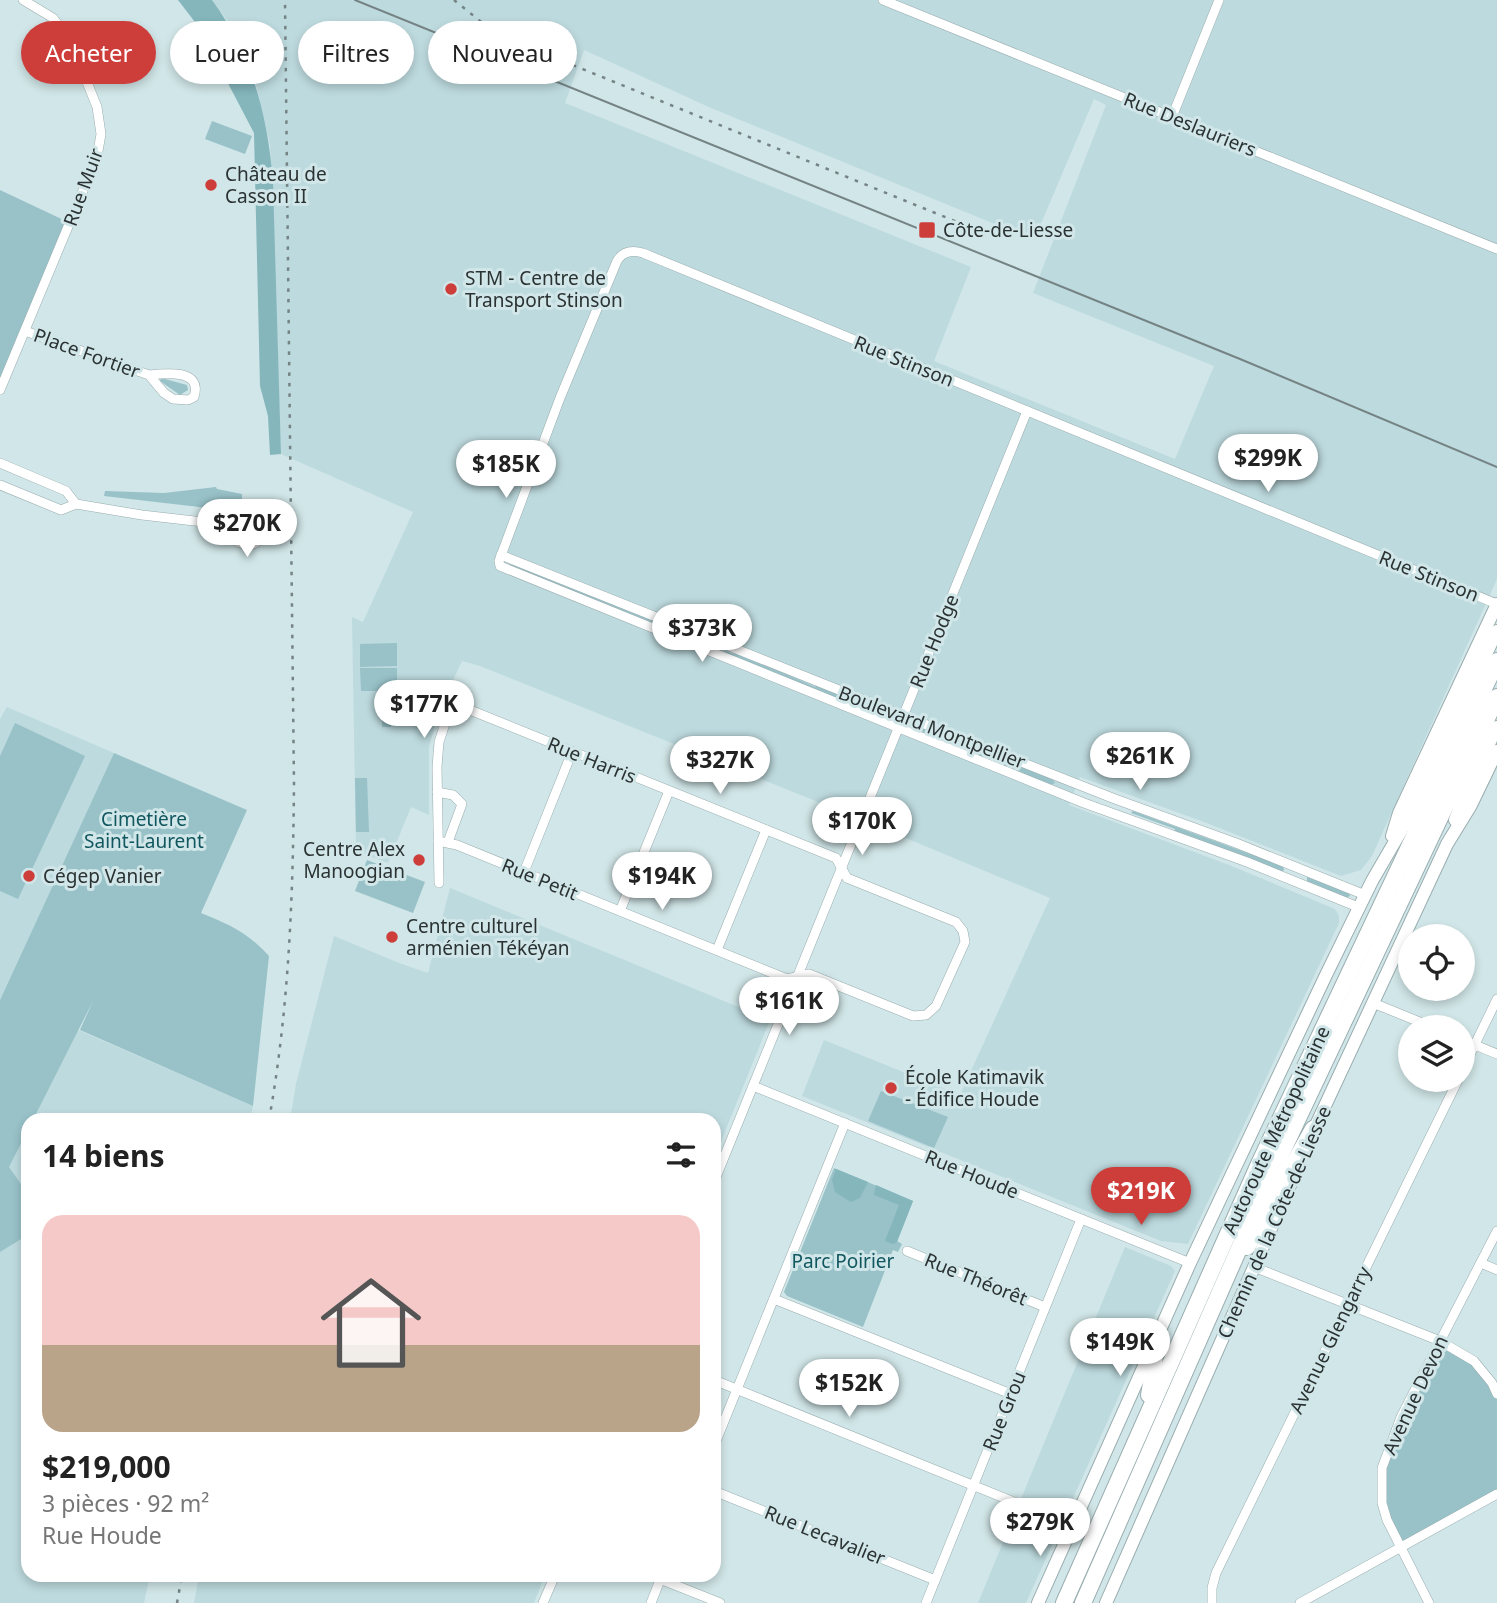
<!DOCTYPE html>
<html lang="fr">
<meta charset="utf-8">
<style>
body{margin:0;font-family:"Noto Sans",sans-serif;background:#f2f2f2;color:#222;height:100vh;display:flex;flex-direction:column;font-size:26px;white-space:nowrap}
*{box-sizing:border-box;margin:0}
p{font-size:23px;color:#767676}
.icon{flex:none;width:38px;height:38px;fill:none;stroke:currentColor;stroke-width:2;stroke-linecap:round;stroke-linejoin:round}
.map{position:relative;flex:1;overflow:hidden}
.side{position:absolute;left:21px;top:1113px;width:700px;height:469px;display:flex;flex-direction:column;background:#fff;border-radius:21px;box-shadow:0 4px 10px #0003}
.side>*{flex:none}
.top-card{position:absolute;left:21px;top:21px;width:700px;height:63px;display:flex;gap:14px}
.tools{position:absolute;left:1398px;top:924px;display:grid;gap:14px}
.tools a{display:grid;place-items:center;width:77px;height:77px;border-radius:50%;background:#fff;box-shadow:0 4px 10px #0003;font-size:35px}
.price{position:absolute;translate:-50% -60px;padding:0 16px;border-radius:24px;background:#fff;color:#222;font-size:23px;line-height:46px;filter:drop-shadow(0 2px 4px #0008)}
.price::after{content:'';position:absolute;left:50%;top:42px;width:21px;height:16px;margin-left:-10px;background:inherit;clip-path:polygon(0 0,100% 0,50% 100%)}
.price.on{background:#cd3e3b;color:#fff}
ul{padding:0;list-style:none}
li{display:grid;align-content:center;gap:14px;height:371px;padding:0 21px}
li span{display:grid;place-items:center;height:217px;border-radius:21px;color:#555}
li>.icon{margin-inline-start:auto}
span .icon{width:126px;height:126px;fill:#fffc;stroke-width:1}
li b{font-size:30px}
h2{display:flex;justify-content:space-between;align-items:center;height:84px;padding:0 21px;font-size:30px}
.pill{padding:0 24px;border-radius:32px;background:#fff;box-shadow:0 4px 10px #0003;font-size:24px;line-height:63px}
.pill.on{background:#cd3e3b;color:#fff}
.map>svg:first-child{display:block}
</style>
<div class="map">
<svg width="1497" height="1603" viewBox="0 0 1497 1603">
<rect width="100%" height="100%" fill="#d1e6e8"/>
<g fill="#bddade" fill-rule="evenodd">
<path d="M212,0H1497V579L1372,856L1361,870L1341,876L1204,822L1080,777L1069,805L1229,865L1335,909L1339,916V923L1188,1244L1161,1241L802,1096L824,1040L960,1095L1050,898L853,816L480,666L462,661L440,708L429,747V815L411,807L388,863L356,851L352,617L363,622L413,512L281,454L270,145L255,80L227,20ZM584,50L711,108L1034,240L1094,99L1106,105L1033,293L1214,366L1175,459L934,361L971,267L565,103Z"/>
<path d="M7,707L114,753L0,1000V719Z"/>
<path d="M450,888L770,1020L714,1159V1120H290L296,1084L334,936L399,963L428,973Z"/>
<path d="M78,1030L253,1106L250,1120H33Z"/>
<path d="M28,1130V1194L9,1167Z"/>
<path d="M28,1235V1575H150L144,1603H0V1252Z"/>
<path d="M1125,1247L1171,1266L1175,1271L1026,1603H978Z"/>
<path d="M199,1575H545L534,1603H194Z"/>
</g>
<g fill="#98c2c8">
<path d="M212,121L252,136L245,154L205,139Z"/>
<path d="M0,190L70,223L0,390Z"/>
<path d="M161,378L187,385L188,390L180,395L160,381Z"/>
<path d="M216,487L217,489L242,494V499L225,506L208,508L104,496L105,491L164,493Z"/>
<path d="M248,515L255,519L259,525C252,547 236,535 224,524L226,521Z"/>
<path d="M513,564L688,633V636L703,642L702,645L511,566Z"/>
<path d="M397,643V666L360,667V644Z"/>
<path d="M725,651L733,654L735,652L815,687L816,685L891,715V718L889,719L724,654Z"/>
<path d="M360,668H397V691H361Z"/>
<rect x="382" y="705" width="9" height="22"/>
<path d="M15,723L85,756L18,899L0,891V756Z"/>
<path d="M920,726L1053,780L1055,783L1051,785L921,732Z"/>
<path d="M114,753L247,810L201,913C229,924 248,933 269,956L253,1106L80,1030L93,1001L33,1120H28V1130L9,1167L28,1194V1235L0,1252V1000Z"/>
<path d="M355,778H367L369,832H356Z"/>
<path d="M1133,811L1283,866L1284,870L1281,872L1174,831L1175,829L1131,813Z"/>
<path d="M367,860L425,882L413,913L355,891Z"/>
<path d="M1307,877L1349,893L1350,896L1346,898L1307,882Z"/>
<path d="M881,1091L948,1117L934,1148L868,1121Z"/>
<path d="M834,1168L913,1201L897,1241L902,1244L898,1252L893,1250L863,1327L787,1296L784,1292Z"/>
<path d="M1440,1341L1463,1353L1497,1394V1494L1399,1549L1387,1520L1382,1468Z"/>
</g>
<g fill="#84b6bc">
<path d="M178,0H212C252,54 268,116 273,183L281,454L270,455L268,416L260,386L254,133L198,26Z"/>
<path d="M836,1169L868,1182L860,1198L851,1202L835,1192L832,1180Z"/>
<path d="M876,1185L913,1201L897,1242L893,1244L885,1241L899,1205L874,1195Z"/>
</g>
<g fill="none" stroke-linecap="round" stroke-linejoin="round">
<defs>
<g id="street">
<path d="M883,0L1497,249"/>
<path d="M1172,117L1219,0"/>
<path d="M25,331L149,375L164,393L173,399L188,400L194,397C203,369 166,373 149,375"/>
<path d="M0,390L97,157L101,134L97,107L70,40L53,18L23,0"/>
<path d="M0,463L66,491L76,504"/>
<path d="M0,485L61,510L76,504L142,515L212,523"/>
<path d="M250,508L264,515C267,523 268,530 262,537C247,557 225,533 212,523L234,511Z"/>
<path d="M501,555L894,712L1115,799L1236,843L1365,895"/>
<path d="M437,792L453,795L462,804L448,842"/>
<path d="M438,841L457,845L787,979L809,974L913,1016L926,1015L936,1006L965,942L963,931L956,922L847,878L836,858L460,706L454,707L449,711L439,742L437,767L439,883"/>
<path d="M524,872L572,752"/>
<path d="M1358,907L1247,862L1084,803L500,566L499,561L560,398L617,261C623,251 632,250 643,253L1497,604"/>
<path d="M620,911L669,791"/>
<path d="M717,950L766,830"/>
<path d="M1373,1003L1432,1027"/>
<path d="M1463,1040L1497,1054"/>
<path d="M1463,1069L1497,999"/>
<path d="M753,1086L1190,1263"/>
<path d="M714,1182L1027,411"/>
<path d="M907,1251L1045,1307"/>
<path d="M1481,1263L1497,1270"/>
<path d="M1254,1267L1440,1341L1474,1361L1492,1383L1497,1394"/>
<path d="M774,1299L1011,1394"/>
<path d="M714,1380L1073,1526"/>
<path d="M714,1446L845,1123"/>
<path d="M714,1491L935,1580"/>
<path d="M660,1579L720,1603"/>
<path d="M543,1603L555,1575"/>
<path d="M651,1603L662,1575"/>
<path d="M926,1603L1081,1219"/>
<path d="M1212,1603V1588L1216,1573L1458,1080"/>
<path d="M1300,1603L1497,1494"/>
<path d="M1429,1603L1387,1520L1382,1503V1468L1401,1417L1497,1231"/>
</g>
<g id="secondary">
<path d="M1455,820L1462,801L1497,727"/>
<path d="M1392,836L1399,813L1497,604"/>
<path d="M1310,1138L1447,844L1471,805L1497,751"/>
<path d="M1038,1603L1190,1263L1326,975L1372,881L1408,819L1497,631"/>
<path d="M1106,1603L1295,1174"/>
</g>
<g id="highway">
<path d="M1247,1247L1313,1129"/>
<path d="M1149,1395L1154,1366L1156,1337"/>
<path d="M1064,1603L1259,1164L1497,661"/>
<path d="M1083,1603L1275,1167L1497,697"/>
</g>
</defs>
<use href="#street" stroke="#99adaf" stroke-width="10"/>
<use href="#secondary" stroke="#99adaf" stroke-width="14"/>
<use href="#highway" stroke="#99adaf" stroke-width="18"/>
<use href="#street" stroke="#fff" stroke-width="9"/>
<use href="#secondary" stroke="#fff" stroke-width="12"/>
<use href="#highway" stroke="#fff" stroke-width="16"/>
<path stroke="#758384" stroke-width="2" d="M355,0L1240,359L1497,467"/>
<g stroke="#758384" stroke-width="2.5" stroke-dasharray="3.5 7" stroke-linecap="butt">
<path d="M454,0L485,25L514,41L967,226"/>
<path d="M269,1120C289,1009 293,896 294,784L285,0"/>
<path d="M177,1603L182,1575"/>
</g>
</g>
<g fill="#cd3e3b" stroke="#d1e6e8" stroke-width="2.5">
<circle cx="211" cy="185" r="7"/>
<rect x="918" y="221" width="18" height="18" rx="3.5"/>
<circle cx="451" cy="289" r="7"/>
<circle cx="419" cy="860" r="7"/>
<circle cx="29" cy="876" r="7"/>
<circle cx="392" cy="937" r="7"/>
<circle cx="891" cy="1088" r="7"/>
</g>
<g text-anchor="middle" stroke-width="6" stroke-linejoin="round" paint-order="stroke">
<g font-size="19" fill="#2b3233" stroke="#d1e6e8">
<text transform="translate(1190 124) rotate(22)" y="7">Rue Deslauriers</text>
<text transform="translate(83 187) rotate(-70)" y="7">Rue Muir</text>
<text transform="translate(87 353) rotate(20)" y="7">Place Fortier</text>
<text transform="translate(904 361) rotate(22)" y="7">Rue Stinson</text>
<text transform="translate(1429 576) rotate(22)" y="7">Rue Stinson</text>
<text transform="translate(934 641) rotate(-68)" y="7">Rue Hodge</text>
<text transform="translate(932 727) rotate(21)" y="7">Boulevard Montpellier</text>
<text transform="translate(592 760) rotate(22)" y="7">Rue Harris</text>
<text transform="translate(540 879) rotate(22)" y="7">Rue Petit</text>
<text transform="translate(1276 1130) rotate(-65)" y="7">Autoroute Métropolitaine</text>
<text transform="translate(972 1174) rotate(22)" y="7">Rue Houde</text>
<text transform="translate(1274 1222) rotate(-66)" y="7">Chemin de la Côte-de-Liesse</text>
<text transform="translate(976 1279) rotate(22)" y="7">Rue Théorêt</text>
<text transform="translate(1330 1340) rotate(-64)" y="7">Avenue Glengarry</text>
<text transform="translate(1415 1395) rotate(-65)" y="7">Avenue Devon</text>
<text transform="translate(1004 1411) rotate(-68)" y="7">Rue Grou</text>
<text transform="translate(825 1535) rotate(22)" y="7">Rue Lecavalier</text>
</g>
<g font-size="19" fill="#2b3233" stroke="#d1e6e8" text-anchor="start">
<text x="225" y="181">Château de<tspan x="225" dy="22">Casson II</tspan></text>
<text x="943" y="237">Côte-de-Liesse</text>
<text x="465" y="285">STM - Centre de<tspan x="465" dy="22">Transport Stinson</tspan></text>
<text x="405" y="856" text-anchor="end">Centre Alex<tspan x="405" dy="22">Manoogian</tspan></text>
<text x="43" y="883">Cégep Vanier</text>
<text x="406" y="933">Centre culturel<tspan x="406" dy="22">arménien Tékéyan</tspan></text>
<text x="905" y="1084">École Katimavik<tspan x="905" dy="22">- Édifice Houde</tspan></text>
</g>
<g font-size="19" fill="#11575f" stroke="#d1e6e8">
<text x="144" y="826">Cimetière<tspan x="144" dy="22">Saint-Laurent</tspan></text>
<text x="843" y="1268">Parc Poirier</text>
</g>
</g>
</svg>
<div class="tools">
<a><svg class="icon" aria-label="locate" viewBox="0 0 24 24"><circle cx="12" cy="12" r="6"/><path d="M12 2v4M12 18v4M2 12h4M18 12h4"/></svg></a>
<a><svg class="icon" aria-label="layers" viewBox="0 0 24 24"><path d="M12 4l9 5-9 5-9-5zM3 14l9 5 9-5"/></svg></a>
</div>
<b class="price" style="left:1268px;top:494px">$299K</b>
<b class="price" style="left:506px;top:500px">$185K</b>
<b class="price" style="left:247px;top:559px">$270K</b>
<b class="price" style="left:702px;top:664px">$373K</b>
<b class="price" style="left:424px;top:740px">$177K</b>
<b class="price" style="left:1140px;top:792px">$261K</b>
<b class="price" style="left:720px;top:796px">$327K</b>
<b class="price" style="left:862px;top:857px">$170K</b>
<b class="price" style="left:662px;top:912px">$194K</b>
<b class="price" style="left:789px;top:1037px">$161K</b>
<b class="price on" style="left:1141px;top:1227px">$219K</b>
<b class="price" style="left:1120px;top:1378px">$149K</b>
<b class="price" style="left:849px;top:1419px">$152K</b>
<b class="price" style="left:1040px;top:1558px">$279K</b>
<div class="top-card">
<a class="pill on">Acheter</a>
<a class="pill">Louer</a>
<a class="pill">Filtres</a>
<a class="pill">Nouveau</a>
</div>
<section class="side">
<h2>14 biens<svg class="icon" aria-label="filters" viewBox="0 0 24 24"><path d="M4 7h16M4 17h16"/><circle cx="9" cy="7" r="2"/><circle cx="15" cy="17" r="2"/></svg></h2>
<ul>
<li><span style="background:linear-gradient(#f6c9c9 60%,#b9a48a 0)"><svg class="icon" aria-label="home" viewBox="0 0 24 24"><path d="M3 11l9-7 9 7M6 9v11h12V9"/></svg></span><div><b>$219,000</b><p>3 pièces · 92 m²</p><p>Rue Houde</p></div></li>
</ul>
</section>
</div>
